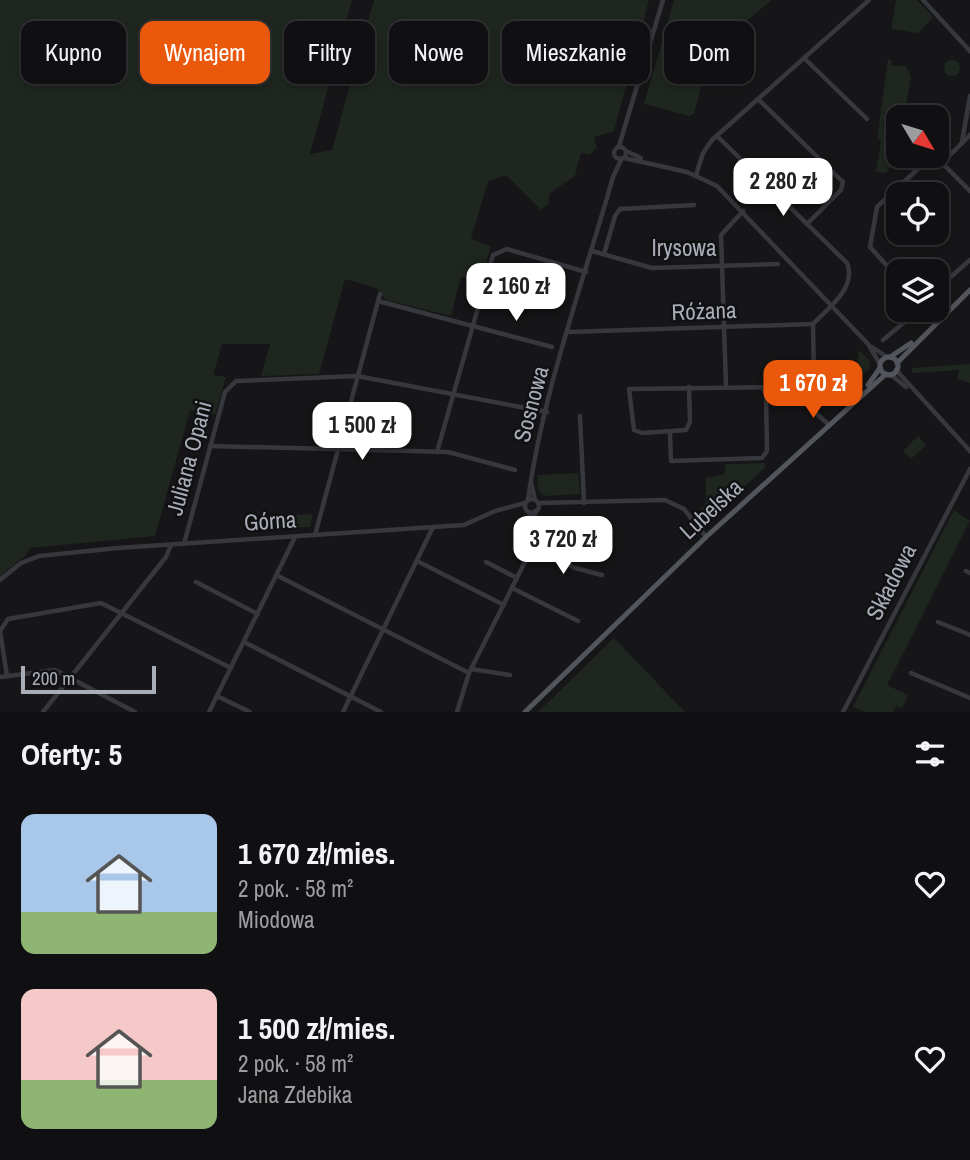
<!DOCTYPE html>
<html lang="pl">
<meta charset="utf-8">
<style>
body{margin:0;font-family:"Archivo Narrow",sans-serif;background:#1e1e20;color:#f1f3f6;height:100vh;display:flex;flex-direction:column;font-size:26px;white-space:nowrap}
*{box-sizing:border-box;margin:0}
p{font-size:23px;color:#9c9d9f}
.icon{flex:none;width:38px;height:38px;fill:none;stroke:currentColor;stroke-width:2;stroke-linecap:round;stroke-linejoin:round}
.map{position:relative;height:712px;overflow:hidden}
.drawer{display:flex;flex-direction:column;background:#101012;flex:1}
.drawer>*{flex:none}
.banner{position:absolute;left:21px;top:21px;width:929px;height:63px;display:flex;gap:14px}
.needle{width:46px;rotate:128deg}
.fabs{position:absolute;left:886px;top:105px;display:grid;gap:14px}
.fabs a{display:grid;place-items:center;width:63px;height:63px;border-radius:14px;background:#101012;box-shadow:0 4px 10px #0003,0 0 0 2px #303032;font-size:35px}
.scale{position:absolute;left:21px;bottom:18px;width:135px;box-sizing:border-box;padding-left:7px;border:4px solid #a8adb8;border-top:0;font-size:19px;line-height:24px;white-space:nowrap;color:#a8adb8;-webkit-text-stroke:5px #111113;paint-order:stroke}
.price{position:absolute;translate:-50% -60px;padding:0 16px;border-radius:14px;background:#fff;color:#222;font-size:23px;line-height:46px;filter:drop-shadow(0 2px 4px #0008)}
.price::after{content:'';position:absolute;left:50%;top:42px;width:21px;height:16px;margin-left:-10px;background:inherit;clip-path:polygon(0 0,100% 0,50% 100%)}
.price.on{background:#ea580c;color:#fff}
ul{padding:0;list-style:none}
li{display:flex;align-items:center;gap:21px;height:175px;padding:0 21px}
li span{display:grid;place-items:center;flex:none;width:196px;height:140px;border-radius:14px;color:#555}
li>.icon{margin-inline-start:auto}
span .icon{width:84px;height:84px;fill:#fffc;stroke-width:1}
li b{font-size:30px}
h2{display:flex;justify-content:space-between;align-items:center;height:84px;padding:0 21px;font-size:30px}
.pill{padding:0 24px;border-radius:14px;background:#101012;box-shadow:0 4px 10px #0003,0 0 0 2px #303032;font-size:24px;line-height:63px}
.pill.on{background:#ea580c;color:#fff}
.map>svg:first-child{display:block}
</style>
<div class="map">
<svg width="970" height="712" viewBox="0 0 970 712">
<rect width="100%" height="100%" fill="#161618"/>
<g fill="#1e261f">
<path d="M0,0H352L310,154L332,150L374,0H649L614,131L594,137L597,147L590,155L581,153L575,176L550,193L548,204L541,210L506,175L488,181L471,239L491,246L481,282L461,277L451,316L386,300L376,288L345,279L319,374L261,376L270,344H222L213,375L226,377L215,415L190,410L155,536L30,548L27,554L0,576Z"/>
<path d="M674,0H772L710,51L694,114L689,116L644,104Z"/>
<path d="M896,0H917L933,17L918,33L891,29Z"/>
<path d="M888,59L892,60L891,66H906L911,77L904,117L884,112L889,120H898L895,124L883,120V125L898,128V157L880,155L896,158L894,168H888L887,173L876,172L881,140L877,139Z"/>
<circle cx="952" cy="68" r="8"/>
<path d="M859,350L870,361L869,369L854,384Z"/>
<path d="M970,364V383L957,379L959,370L912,373V368Z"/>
<path d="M918,436L926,445L911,459L903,451Z"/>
<path d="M764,463L766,466L713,518L700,510L706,503V478L725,474L726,464Z"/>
<path d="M578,473L580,494L545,496L538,490L537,475Z"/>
<path d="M954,510L970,521L887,685L908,695L902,708L896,706L893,712H865L853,707Z"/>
<path d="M313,514L310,527L292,528L295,515Z"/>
<path d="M614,638L685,712H538Z"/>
</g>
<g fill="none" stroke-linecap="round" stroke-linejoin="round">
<g stroke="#37383d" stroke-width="4.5">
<path d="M923,0L970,51"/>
<path d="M804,58L867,119"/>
<path d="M758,99L843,182L841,190L807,224"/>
<path d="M962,142L970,96"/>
<path d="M619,146L663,0"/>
<circle cx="620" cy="153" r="6"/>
<path d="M626,151L641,158"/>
<path d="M624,158L687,172L717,186L868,344L880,364"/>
<path d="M941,164L970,135"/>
<path d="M696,175L703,153L712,140L869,0"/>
<path d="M592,251L652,268L778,264"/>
<path d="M604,254L615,216L620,209L694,205"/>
<path d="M898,278L870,247L877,207L921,166L936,163L945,166L970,191"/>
<path d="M936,290L970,260"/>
<path d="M378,301L552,347"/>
<path d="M813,324L814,380"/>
<path d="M569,332L813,324C828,308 857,288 847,263L717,136"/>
<path d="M883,340L919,310"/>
<path d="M872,347L887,357"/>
<path d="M896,370L970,451"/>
<path d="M890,374L906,387"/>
<path d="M726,386L721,235L743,211"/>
<path d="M689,387L690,422L686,430L642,433L634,430L629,389L784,387L793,392L828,424"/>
<path d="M580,416L584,503"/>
<path d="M670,433L671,461L762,458L767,451L766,395L763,388"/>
<path d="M210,446L448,452L515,470"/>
<path d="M437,452L493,255L507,249L586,272"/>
<path d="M531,482L535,500"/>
<circle cx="532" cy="506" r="7"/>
<path d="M528,500C543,391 583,283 613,177L622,158"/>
<path d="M538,503L665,500L684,509L706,537"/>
<path d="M529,512L533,528"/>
<path d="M315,535L380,294"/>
<path d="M184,544L225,392L236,381L357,376L547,412"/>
<path d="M533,546L575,568L602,575"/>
<path d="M419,562L504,605"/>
<path d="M486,562L517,578"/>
<path d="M966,571L970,573"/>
<path d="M278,576L469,673"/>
<path d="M0,580L21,563L39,556L118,548L464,525L495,511L525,503"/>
<path d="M196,582L258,614"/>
<path d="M512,588L578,621"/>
<path d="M938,622L970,635"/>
<path d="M244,642L381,712"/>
<path d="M471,669L510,675"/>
<path d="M911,673L970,698"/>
<path d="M7,676L0,631L8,619L101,603L231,668"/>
<path d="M0,677L55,670L135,712"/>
<path d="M217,696L250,712"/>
<path d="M43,712L166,557L171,545"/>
<path d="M209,712L295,537"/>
<path d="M343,712L433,527"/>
<path d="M457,712L469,673L533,546L535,511"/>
<path d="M843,712L970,469"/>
</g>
<g stroke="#53555c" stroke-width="5">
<path d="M890,357L911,343"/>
<circle cx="889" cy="366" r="9"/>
<path d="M897,363L970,290"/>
<path d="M868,385L880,368"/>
<path d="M525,712L706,537L886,374"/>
</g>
</g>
<g text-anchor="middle" stroke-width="5" stroke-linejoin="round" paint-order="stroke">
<g font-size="23" fill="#a8adb8" stroke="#111113">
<text x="684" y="256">Irysowa</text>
<text transform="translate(704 311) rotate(-2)" y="8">Różana</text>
<text transform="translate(531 404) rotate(-75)" y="8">Sosnowa</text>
<text transform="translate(189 458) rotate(-75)" y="8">Juliana Opani</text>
<text transform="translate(711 509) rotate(-43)" y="8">Lubelska</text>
<text transform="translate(270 521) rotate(-4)" y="8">Górna</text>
<text transform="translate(891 582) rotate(-63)" y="8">Składowa</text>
</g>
</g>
</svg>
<div class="fabs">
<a><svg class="needle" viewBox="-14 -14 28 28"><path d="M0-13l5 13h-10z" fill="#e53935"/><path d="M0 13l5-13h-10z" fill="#9c9d9f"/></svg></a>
<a><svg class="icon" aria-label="locate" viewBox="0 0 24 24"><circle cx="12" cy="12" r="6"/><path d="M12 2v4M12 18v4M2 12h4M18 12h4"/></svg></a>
<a><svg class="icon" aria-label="layers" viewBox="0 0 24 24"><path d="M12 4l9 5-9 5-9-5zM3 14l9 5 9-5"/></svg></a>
</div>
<div class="scale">200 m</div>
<b class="price" style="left:783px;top:218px">2 280 zł</b>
<b class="price" style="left:516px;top:323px">2 160 zł</b>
<b class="price on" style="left:813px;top:420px">1 670 zł</b>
<b class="price" style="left:362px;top:462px">1 500 zł</b>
<b class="price" style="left:563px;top:576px">3 720 zł</b>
<div class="banner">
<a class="pill">Kupno</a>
<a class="pill on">Wynajem</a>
<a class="pill">Filtry</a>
<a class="pill">Nowe</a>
<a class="pill">Mieszkanie</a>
<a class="pill">Dom</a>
</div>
</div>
<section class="drawer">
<h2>Oferty: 5<svg class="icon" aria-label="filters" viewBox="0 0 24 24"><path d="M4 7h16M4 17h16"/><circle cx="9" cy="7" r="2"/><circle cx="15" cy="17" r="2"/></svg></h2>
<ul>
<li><span style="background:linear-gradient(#a9c7e8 70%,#8fb573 0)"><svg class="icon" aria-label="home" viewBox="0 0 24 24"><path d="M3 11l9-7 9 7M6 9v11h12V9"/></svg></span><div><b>1 670 zł/mies.</b><p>2 pok. · 58 m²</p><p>Miodowa</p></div><svg class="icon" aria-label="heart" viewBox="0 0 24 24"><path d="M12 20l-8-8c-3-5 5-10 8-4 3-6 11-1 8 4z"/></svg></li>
<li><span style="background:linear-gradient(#f6c9c9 65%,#8fb573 0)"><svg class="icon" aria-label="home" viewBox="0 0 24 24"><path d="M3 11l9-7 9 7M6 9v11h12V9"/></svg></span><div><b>1 500 zł/mies.</b><p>2 pok. · 58 m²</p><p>Jana Zdebika</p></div><svg class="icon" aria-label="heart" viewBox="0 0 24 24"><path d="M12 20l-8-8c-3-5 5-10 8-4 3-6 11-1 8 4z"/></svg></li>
</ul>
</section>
